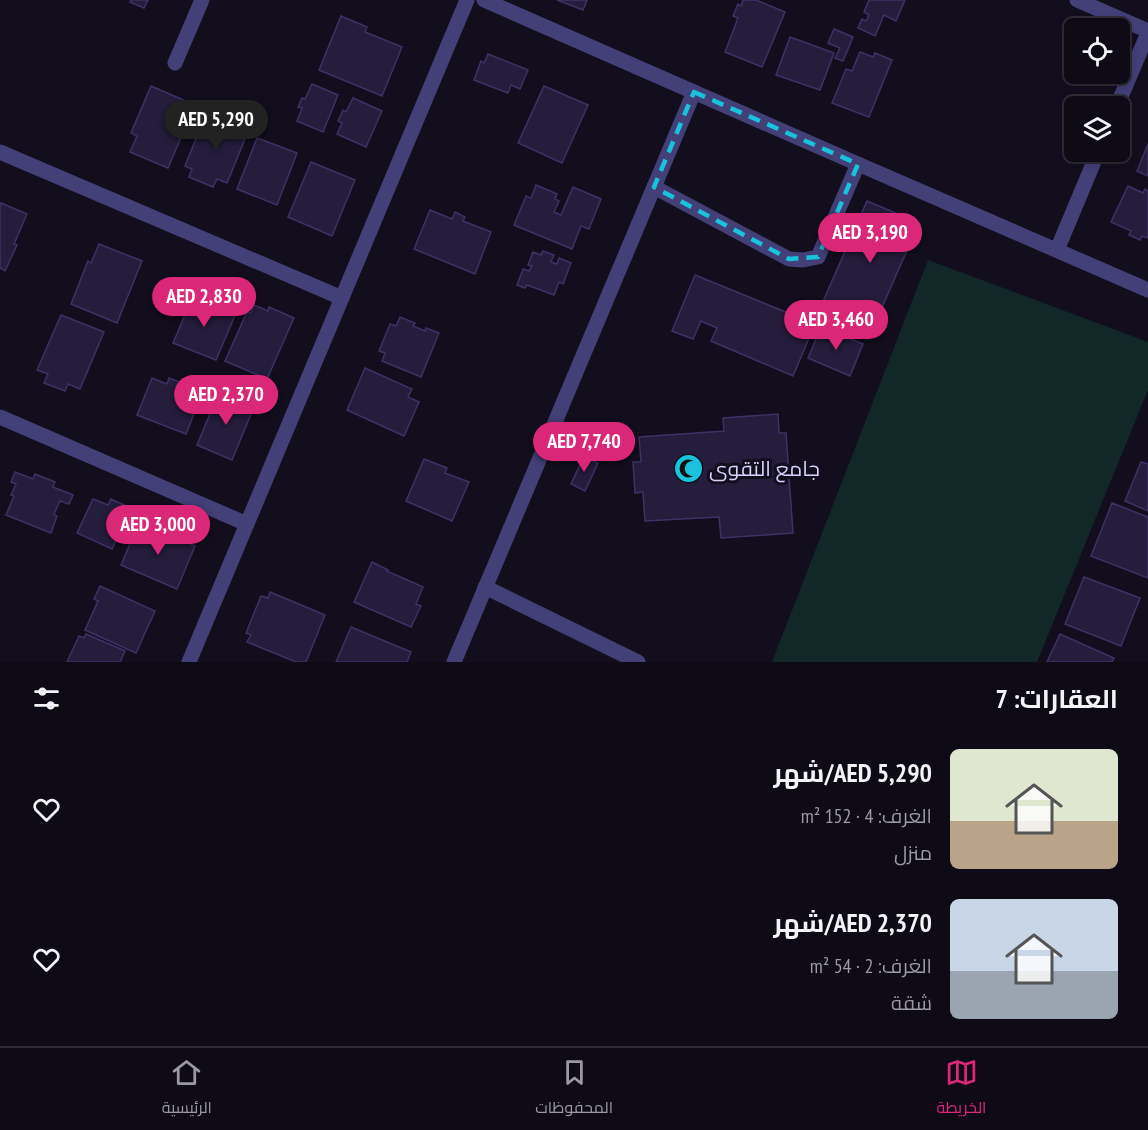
<!DOCTYPE html>
<html lang="ar">
<meta charset="utf-8">
<style>
body{margin:0;font-family:"PT Sans Narrow",Cairo,sans-serif;background:#1c1823;color:#f1f3f6;direction:rtl;height:100vh;display:flex;flex-direction:column;font-size:22px;white-space:nowrap}
*{box-sizing:border-box;margin:0}
p{font-size:20px;color:#9b9aa1}
.icon{flex:none;width:33px;height:33px;fill:none;stroke:currentColor;stroke-width:2;stroke-linecap:round;stroke-linejoin:round}
.map{position:relative;height:662px;overflow:hidden;direction:ltr}
.side{display:flex;flex-direction:column;background:#0e0a16;flex:1}
.side>*{flex:none}
.controls{position:absolute;left:1064px;top:18px;display:grid;gap:12px}
.controls a{display:grid;place-items:center;width:66px;height:66px;border-radius:9px;background:#0e0a16;box-shadow:0 3px 9px #0003,0 0 0 2px #2e2b35;font-size:30px}
.price{position:absolute;translate:-50% -51px;padding:0 14px;border-radius:21px;background:#db2777;color:#fff;font-size:20px;line-height:39px;filter:drop-shadow(0 2px 3px #0008)}
.price::after{content:'';position:absolute;left:50%;top:36px;width:18px;height:14px;margin-left:-9px;background:inherit;clip-path:polygon(0 0,100% 0,50% 100%)}
.price.current{background:#222;color:#fff}
ul{padding:0;list-style:none}
li{display:flex;align-items:center;gap:18px;height:150px;padding:0 30px}
li span{display:grid;place-items:center;flex:none;width:168px;height:120px;border-radius:9px;color:#555}
li>.icon{margin-inline-start:auto}
span .icon{width:72px;height:72px;fill:#fffc;stroke-width:1}
li b{font-size:26px}
h2{display:flex;justify-content:space-between;align-items:center;height:72px;padding:0 30px;font-size:26px}
.tabs{display:flex;justify-content:space-around;align-items:center;height:84px;border-top:2px solid #2e2b35;background:#0e0a16;font-size:16px;color:#9b9aa1}
.tabs a{display:grid;justify-items:center;gap:3px}
.tabs .current{color:#db2777}
.map>svg:first-child{display:block}
</style>
<div class="map">
<svg width="1148" height="662" viewBox="0 0 1148 662">
<rect width="100%" height="100%" fill="#120e1e"/>
<path fill="#122727" d="M928,260L1148,342V390L1037,662H772Z"/>
<g fill="#241d3c" stroke="#3e3166" stroke-width="1.5">
<path d="M131,0H148L144,8L130,2Z"/>
<path d="M557,0H587L583,10Z"/>
<path d="M743,0H756L785,12L762,67L725,52L738,18L733,16L738,4L741,6Z"/>
<path d="M869,0H905L896,21L884,15L875,36L858,28L862,19L866,21L869,15L864,12Z"/>
<path d="M341,16L367,27L365,32L402,47L382,96L319,70Z"/>
<path d="M834,29L853,37L843,61L835,58L840,48L828,43Z"/>
<path d="M790,37L834,53L820,90L776,75Z"/>
<path d="M860,52L873,57L875,53L892,60L869,117L832,103L846,69L852,71Z"/>
<path d="M488,54L528,70L520,89L511,85L508,93L474,80L481,61L484,63Z"/>
<path d="M312,84L338,95L323,132L297,121L302,108L298,107L302,98L305,99Z"/>
<path d="M151,86L195,105L168,168L130,152L137,136L131,133Z"/>
<path d="M544,86L588,105L562,163L518,143Z"/>
<path d="M353,98L382,111L366,147L337,134L342,123L338,121L343,110L346,112Z"/>
<path d="M215,115L249,129L227,183L217,179L213,187L189,177L192,169L185,166L203,121L211,125Z"/>
<path d="M257,138L297,153L277,205L237,189Z"/>
<path d="M1148,144V176L1137,171Z"/>
<path d="M311,162L355,180L332,236L288,217Z"/>
<path d="M536,185L557,194L555,199L559,201L554,212L561,215L573,187L601,199L589,229L581,226L572,249L514,225L526,196L531,198Z"/>
<path d="M1128,186L1143,193L1145,189L1148,191V238L1142,236L1140,240L1129,235L1131,231L1111,222Z"/>
<path d="M867,201L919,223L873,328L821,306Z"/>
<path d="M1,203L27,214L14,244L17,245L5,271L0,268V205Z"/>
<path d="M430,210L452,219L455,212L465,217L463,221L491,232L475,274L414,249Z"/>
<path d="M99,244L142,261L117,323L71,304L88,261L91,263Z"/>
<path d="M543,251L554,255L551,262L557,264L559,258L571,263L563,284L559,282L554,295L527,285L525,288L517,285L523,269L529,271L532,266L528,265L533,252L541,255Z"/>
<path d="M695,275L815,324L793,376L711,341L717,328L701,321L693,339L672,331Z"/>
<path d="M193,296L236,313L216,360L173,343Z"/>
<path d="M254,305L268,311L269,307L294,318L267,379L225,361L247,312L251,313Z"/>
<path d="M61,315L104,332L80,389L68,384L65,391L44,383L48,374L37,370Z"/>
<path d="M400,317L415,323L413,326L425,331L426,328L439,333L421,377L382,361L385,353L379,351L390,324L396,326Z"/>
<path d="M821,327L863,344L850,376L808,358Z"/>
<path d="M365,368L412,389L408,397L419,402L404,436L347,410Z"/>
<path d="M152,378L167,384L169,378L203,391L186,434L137,415Z"/>
<path d="M219,392L254,407L232,460L197,445Z"/>
<path d="M778,414L779,433H786L793,533L721,538L719,517L645,521L643,492L635,493L633,462H641L639,437L724,431L723,418Z"/>
<path d="M584,456L598,463L585,491L571,484Z"/>
<path d="M424,459L447,468L445,473L469,482L452,521L406,501Z"/>
<path d="M1141,462L1148,464V511L1125,501Z"/>
<path d="M15,472L33,479L35,474L55,482L53,487L73,495L69,504L60,501L54,514L57,516L51,533L6,515L14,496L11,495L16,484L11,482Z"/>
<path d="M93,499L108,505L111,499L131,508L112,549L77,533Z"/>
<path d="M1112,503L1148,517V578L1091,556Z"/>
<path d="M139,522L195,546L177,589L121,565Z"/>
<path d="M372,562L388,570L387,571L423,587L416,604L421,606L411,627L354,602Z"/>
<path d="M1084,577L1140,598L1121,646L1065,624Z"/>
<path d="M100,586L155,611L136,653L85,630L98,601L94,599Z"/>
<path d="M270,592L325,615L306,662H296L247,642L251,635L246,633L261,596L268,598Z"/>
<path d="M351,627L411,652L407,662H336Z"/>
<path d="M86,634L125,651L120,662H67L79,636L84,638Z"/>
<path d="M1060,634L1114,658L1112,662H1047Z"/>
</g>
<g fill="none" stroke-linecap="round" stroke-linejoin="round">
<g stroke="#433f77" stroke-width="15">
<path d="M484,0L858,164L1148,290"/>
<path d="M1077,0L1148,31"/>
<path d="M175,63L202,0"/>
<path d="M1117,106L1148,33"/>
<path d="M0,152L342,298"/>
<path d="M654,187L789,259L803,260L818,257L858,164"/>
<path d="M1057,250L1098,152"/>
<path d="M0,417L247,524"/>
<path d="M485,587L638,662"/>
<path d="M189,662L467,0"/>
<path d="M454,662L694,92"/>
</g>
</g>
<path fill="none" stroke="#19c2dd" stroke-width="4.5" stroke-dasharray="12 8" stroke-linejoin="round" d="M694,92L858,164L818,257L789,259L654,187Z"/>
<defs>
<symbol id="mosque-disc" viewBox="-11 -11 22 22"><circle r="9.5" fill="#19c2dd" stroke="#120e1e"/><path d="M3.5-4.9A6 6 0 1 0 3.5 4.9A5 5 0 1 1 3.5-4.9Z" fill="#111"/></symbol>
</defs>
<g fill-rule="evenodd">
<use href="#mosque-disc" x="672" y="452" width="33" height="33"/>
</g>
<g text-anchor="middle" stroke-width="6" stroke-linejoin="round" paint-order="stroke">
<g font-size="21" fill="#d7d0fa" stroke="#120e1e" text-anchor="start">
<text x="709" y="476">جامع التقوى</text>
</g>
</g>
</svg>
<div class="controls">
<a><svg class="icon" aria-label="locate" viewBox="0 0 24 24"><circle cx="12" cy="12" r="6"/><path d="M12 2v4M12 18v4M2 12h4M18 12h4"/></svg></a>
<a><svg class="icon" aria-label="layers" viewBox="0 0 24 24"><path d="M12 4l9 5-9 5-9-5zM3 14l9 5 9-5"/></svg></a>
</div>
<b class="price current" style="left:216px;top:151px">AED 5,290</b>
<b class="price" style="left:870px;top:264px">AED 3,190</b>
<b class="price" style="left:204px;top:328px">AED 2,830</b>
<b class="price" style="left:836px;top:351px">AED 3,460</b>
<b class="price" style="left:226px;top:426px">AED 2,370</b>
<b class="price" style="left:584px;top:473px">AED 7,740</b>
<b class="price" style="left:158px;top:556px">AED 3,000</b>
</div>
<section class="side">
<h2>العقارات: 7<svg class="icon" aria-label="filters" viewBox="0 0 24 24"><path d="M4 7h16M4 17h16"/><circle cx="9" cy="7" r="2"/><circle cx="15" cy="17" r="2"/></svg></h2>
<ul>
<li><span style="background:linear-gradient(#dfe7d0 60%,#b9a48a 0)"><svg class="icon" aria-label="home" viewBox="0 0 24 24"><path d="M3 11l9-7 9 7M6 9v11h12V9"/></svg></span><div><b>AED 5,290/شهر</b><p>الغرف: 4 · 152 m²</p><p>منزل</p></div><svg class="icon" aria-label="heart" viewBox="0 0 24 24"><path d="M12 20l-8-8c-3-5 5-10 8-4 3-6 11-1 8 4z"/></svg></li>
<li><span style="background:linear-gradient(#c9d6e8 60%,#9aa5b1 0)"><svg class="icon" aria-label="home" viewBox="0 0 24 24"><path d="M3 11l9-7 9 7M6 9v11h12V9"/></svg></span><div><b>AED 2,370/شهر</b><p>الغرف: 2 · 54 m²</p><p>شقة</p></div><svg class="icon" aria-label="heart" viewBox="0 0 24 24"><path d="M12 20l-8-8c-3-5 5-10 8-4 3-6 11-1 8 4z"/></svg></li>
</ul>
</section>
<nav class="tabs">
<a class="current"><svg class="icon" aria-label="map" viewBox="0 0 24 24"><path d="M3 6l6-2 6 2 6-2v14l-6 2-6-2-6 2zM9 4v14M15 6v14"/></svg>الخريطة</a>
<a><svg class="icon" aria-label="saved" viewBox="0 0 24 24"><path d="M7 4h10v16l-5-4-5 4z"/></svg>المحفوظات</a>
<a><svg class="icon" aria-label="home" viewBox="0 0 24 24"><path d="M3 11l9-7 9 7M6 9v11h12V9"/></svg>الرئيسية</a>
</nav>
